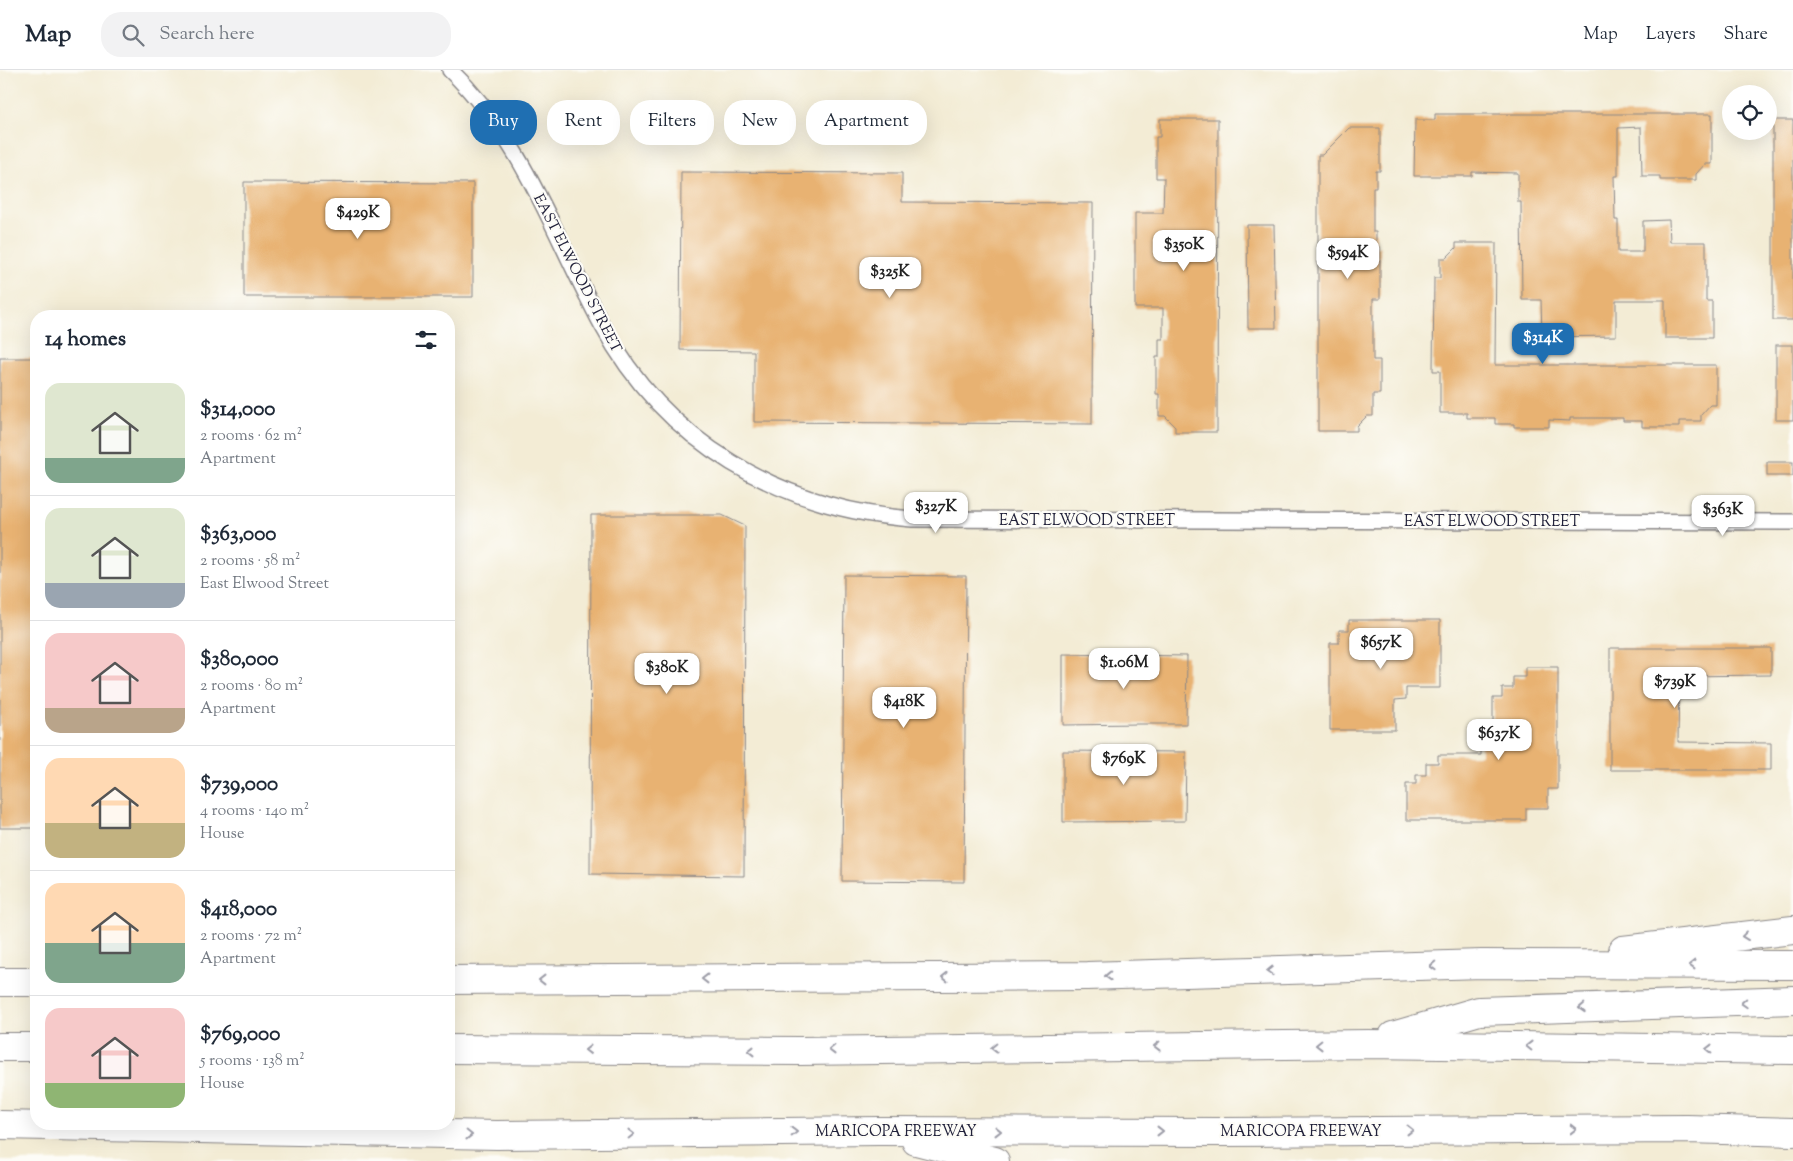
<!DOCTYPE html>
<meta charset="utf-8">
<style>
body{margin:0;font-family:"Sorts Mill Goudy",serif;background:#f2f2f3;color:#1f2937;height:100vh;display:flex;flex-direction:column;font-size:19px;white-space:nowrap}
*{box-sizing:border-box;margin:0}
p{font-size:16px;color:#747a83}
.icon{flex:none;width:28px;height:28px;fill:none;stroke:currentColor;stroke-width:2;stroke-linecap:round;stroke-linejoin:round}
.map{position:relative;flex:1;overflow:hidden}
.details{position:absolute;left:30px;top:240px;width:425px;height:820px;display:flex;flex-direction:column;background:#fff;border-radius:20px;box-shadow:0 5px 20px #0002}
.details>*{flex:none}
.guide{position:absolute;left:470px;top:30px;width:475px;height:45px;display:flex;gap:10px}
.buttons{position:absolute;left:1722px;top:15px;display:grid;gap:10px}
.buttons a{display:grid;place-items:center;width:55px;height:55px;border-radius:50%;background:#fff;box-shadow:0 5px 20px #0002;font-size:25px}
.price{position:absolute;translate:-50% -42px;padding:0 11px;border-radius:10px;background:#fff;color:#222;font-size:16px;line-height:32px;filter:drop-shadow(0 1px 2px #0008)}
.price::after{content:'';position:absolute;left:50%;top:30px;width:15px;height:11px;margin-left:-8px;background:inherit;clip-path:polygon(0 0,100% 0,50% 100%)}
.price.on{background:#1f6fb2;color:#fff}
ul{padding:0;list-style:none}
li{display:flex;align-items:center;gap:15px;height:125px;padding:0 15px}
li+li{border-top:1px solid #e0e1e3}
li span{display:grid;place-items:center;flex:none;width:140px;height:100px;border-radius:15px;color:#555}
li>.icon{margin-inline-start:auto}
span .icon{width:60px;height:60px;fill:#fffc;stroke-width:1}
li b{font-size:21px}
h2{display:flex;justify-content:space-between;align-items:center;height:60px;padding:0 15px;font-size:21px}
.chip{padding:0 18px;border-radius:20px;background:#fff;box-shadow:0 5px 20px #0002;font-size:18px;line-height:45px}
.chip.on{background:#1f6fb2;color:#fff}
header{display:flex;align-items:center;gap:30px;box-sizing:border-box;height:70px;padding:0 25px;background:#fff;border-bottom:1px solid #e0e1e3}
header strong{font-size:24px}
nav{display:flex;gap:28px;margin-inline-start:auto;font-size:18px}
.search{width:350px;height:45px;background:#f2f2f3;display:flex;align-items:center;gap:12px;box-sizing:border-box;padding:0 18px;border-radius:20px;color:#747a83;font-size:19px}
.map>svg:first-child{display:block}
</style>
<header>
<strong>Map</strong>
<div class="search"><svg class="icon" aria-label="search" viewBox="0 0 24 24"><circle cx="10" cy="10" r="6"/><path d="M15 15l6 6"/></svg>Search here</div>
<nav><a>Map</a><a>Layers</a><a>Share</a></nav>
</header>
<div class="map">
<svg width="1793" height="1091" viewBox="0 0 1793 1091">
<rect width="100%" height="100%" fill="#fdfcf7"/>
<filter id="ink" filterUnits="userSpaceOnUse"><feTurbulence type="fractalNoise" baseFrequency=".02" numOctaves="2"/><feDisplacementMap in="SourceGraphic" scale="10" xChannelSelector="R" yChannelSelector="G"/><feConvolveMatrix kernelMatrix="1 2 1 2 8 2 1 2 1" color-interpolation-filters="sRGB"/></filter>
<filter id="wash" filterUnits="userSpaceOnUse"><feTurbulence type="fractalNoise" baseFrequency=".0096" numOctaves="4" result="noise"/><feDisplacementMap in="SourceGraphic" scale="20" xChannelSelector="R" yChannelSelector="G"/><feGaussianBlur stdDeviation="1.12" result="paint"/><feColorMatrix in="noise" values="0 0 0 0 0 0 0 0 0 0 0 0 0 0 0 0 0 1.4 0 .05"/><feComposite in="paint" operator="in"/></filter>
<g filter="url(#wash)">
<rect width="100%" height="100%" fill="#f3ecd5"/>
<g id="blocks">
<g fill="#e8b272">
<path d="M1435,44H1712V94H1705L1696,104V110H1660V106H1642L1641,57L1618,58V106H1614L1615,150H1618V182H1643V151L1669,150L1670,172H1706V231H1712V268H1665V230H1616V266L1542,267L1541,230H1522L1521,132H1518V103L1472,102V106H1414L1415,50H1435Z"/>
<path d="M1160,49H1218L1217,362H1175V356L1165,346H1159V324H1156V287H1159V269H1163V238H1135V143H1163L1164,108H1156V67H1160Z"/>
<rect x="1773" y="50" width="20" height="200"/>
<path d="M1349,58H1380V101H1376V118H1373V162H1376V177H1380V229H1373V290H1380V324H1373V346H1367L1357,356V361H1318V85H1322Z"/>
<path d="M681,102L902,103V132L1093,133L1092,354L754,352V281L680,280Z"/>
<path d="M244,112L473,113V227H244Z"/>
<path d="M1247,155H1274L1276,258H1248Z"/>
<path d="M1456,173H1496L1495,295H1716V335H1710L1701,345V351H1679V357H1642V351H1623V348H1570V351L1549,350V357H1514V354H1495V348H1467V343H1440V301H1433L1434,208H1440V188H1446L1456,178Z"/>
<rect x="1776" y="275" width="17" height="75"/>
<rect x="0" y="288" width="36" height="470"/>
<rect x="1767" y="392" width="26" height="14"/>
<path d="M591,445H722L745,456L744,806L590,804Z"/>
<path d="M844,505L966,506L964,812L842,811Z"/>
<path d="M1349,550H1440V618H1406V629L1395,630V660H1330V573H1339V560H1349Z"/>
<path d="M1610,578H1771V605L1679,606L1678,672L1771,673V700H1610Z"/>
<path d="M1063,584L1187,586L1186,654H1139L1063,655Z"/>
<path d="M1525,597H1558V719H1548V738H1526V750H1406V714H1416V705H1426V693H1438V685H1481V673H1493V628H1502V618H1513V607H1525Z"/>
<path d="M1063,681L1186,682L1185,751L1063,752Z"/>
</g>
</g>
</g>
<g filter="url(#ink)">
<use href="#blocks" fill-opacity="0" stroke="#8a8788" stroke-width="1"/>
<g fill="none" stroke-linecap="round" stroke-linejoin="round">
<defs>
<path id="minor" d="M450,0C525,72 554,166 602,255C665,373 781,439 912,449L1793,452"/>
<g id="motorway">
<path d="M1623,880L1793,860"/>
<path d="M449,910L1087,906L1482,894L1793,895"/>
<path d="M0,912H36"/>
<path d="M1393,966L1479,941L1793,930"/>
<path d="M0,977H36"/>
<path d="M449,979L800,981L1368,974L1793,980"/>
<path d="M0,1055L497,1065L879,1061L1222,1062L1687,1059L1793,1062"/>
<path d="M916,1071L995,1091"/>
</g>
</defs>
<use href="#minor" stroke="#8a8788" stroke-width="18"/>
<use href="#motorway" stroke="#8a8788" stroke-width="30"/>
<use href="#minor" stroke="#fff" stroke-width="15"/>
<use href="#motorway" stroke="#fff" stroke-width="28"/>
</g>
<defs><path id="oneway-chevron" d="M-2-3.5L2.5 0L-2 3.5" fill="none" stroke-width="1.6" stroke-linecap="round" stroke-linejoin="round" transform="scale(1.25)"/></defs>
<g stroke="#9c9ca7">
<use href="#oneway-chevron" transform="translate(1745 866) rotate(173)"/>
<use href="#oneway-chevron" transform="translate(1692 895) rotate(-180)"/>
<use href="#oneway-chevron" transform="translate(1433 896) rotate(178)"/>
<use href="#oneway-chevron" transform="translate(1270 901) rotate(178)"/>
<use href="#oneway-chevron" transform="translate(1108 906) rotate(178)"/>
<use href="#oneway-chevron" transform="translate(945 907) rotate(180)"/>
<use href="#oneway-chevron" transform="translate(705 909) rotate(180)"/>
<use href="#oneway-chevron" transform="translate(542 910) rotate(180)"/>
<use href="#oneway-chevron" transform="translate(1744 933) rotate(177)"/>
<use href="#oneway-chevron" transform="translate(1582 938) rotate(178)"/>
<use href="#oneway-chevron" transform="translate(1319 975) rotate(179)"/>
<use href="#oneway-chevron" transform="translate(1157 976) rotate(179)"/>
<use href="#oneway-chevron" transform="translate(1529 976) rotate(-179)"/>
<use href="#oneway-chevron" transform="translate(994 978) rotate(179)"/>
<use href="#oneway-chevron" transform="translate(1709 979) rotate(-179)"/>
<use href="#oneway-chevron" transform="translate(588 980) rotate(-180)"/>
<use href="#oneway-chevron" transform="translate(832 980) rotate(179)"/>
<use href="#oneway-chevron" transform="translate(751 981) rotate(-180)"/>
<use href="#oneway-chevron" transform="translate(1573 1059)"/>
<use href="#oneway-chevron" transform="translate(1410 1060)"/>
<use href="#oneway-chevron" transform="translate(998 1061)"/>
<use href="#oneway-chevron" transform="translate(1160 1061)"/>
<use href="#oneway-chevron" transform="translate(794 1062) rotate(-1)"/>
<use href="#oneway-chevron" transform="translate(631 1064) rotate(-1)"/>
<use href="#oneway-chevron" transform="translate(469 1065) rotate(1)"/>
</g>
</g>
<g text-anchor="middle" stroke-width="4.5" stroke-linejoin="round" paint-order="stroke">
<g font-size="15" fill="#22223b" stroke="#fdfcf7">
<text transform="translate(578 203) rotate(63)" y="5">EAST ELWOOD STREET</text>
<text x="1087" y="455">EAST ELWOOD STREET</text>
<text x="1492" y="456">EAST ELWOOD STREET</text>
<text x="896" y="1066">MARICOPA FREEWAY</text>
<text x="1301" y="1066">MARICOPA FREEWAY</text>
</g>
</g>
</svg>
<div class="buttons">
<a><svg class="icon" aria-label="locate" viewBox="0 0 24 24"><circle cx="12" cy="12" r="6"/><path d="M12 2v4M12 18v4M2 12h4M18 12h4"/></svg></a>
</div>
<b class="price" style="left:358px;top:170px">$429K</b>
<b class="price" style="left:1184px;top:202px">$350K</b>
<b class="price" style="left:1348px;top:210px">$594K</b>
<b class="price" style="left:890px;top:229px">$325K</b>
<b class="price on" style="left:1543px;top:295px">$314K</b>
<b class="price" style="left:936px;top:464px">$327K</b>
<b class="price" style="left:1723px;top:467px">$363K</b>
<b class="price" style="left:1381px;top:600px">$657K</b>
<b class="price" style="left:1124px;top:620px">$1.06M</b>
<b class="price" style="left:667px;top:625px">$380K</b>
<b class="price" style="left:1675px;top:639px">$739K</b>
<b class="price" style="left:904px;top:659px">$418K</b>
<b class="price" style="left:1499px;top:691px">$637K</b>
<b class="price" style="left:1124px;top:716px">$769K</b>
<div class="guide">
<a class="chip on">Buy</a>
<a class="chip">Rent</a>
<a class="chip">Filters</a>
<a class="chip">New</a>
<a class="chip">Apartment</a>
</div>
<section class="details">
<h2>14 homes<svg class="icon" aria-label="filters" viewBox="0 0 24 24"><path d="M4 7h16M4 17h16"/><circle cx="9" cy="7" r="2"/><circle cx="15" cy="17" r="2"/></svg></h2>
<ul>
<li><span style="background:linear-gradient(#dfe7d0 75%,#7fa58c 0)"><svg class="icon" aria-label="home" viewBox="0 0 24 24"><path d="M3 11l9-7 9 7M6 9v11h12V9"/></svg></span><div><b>$314,000</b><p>2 rooms · 62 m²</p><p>Apartment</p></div></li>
<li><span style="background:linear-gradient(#dfe7d0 75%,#9aa5b1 0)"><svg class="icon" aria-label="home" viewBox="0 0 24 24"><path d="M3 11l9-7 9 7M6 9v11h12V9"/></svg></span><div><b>$363,000</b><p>2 rooms · 58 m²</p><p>East Elwood Street</p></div></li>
<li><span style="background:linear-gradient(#f6c9c9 75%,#b9a48a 0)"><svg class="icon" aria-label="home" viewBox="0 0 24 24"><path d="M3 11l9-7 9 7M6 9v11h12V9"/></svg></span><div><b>$380,000</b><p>2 rooms · 80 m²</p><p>Apartment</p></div></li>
<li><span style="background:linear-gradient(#ffd9b3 65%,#c2b280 0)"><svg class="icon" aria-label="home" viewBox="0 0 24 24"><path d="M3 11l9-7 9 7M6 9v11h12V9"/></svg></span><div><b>$739,000</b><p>4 rooms · 140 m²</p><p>House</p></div></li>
<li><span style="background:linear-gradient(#ffd9b3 60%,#7fa58c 0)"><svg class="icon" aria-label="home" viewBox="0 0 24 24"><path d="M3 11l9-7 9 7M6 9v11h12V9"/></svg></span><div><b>$418,000</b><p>2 rooms · 72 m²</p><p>Apartment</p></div></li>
<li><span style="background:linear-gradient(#f6c9c9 75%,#8fb573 0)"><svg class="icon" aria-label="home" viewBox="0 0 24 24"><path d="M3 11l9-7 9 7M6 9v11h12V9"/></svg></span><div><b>$769,000</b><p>5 rooms · 138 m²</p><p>House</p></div></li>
</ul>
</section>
</div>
